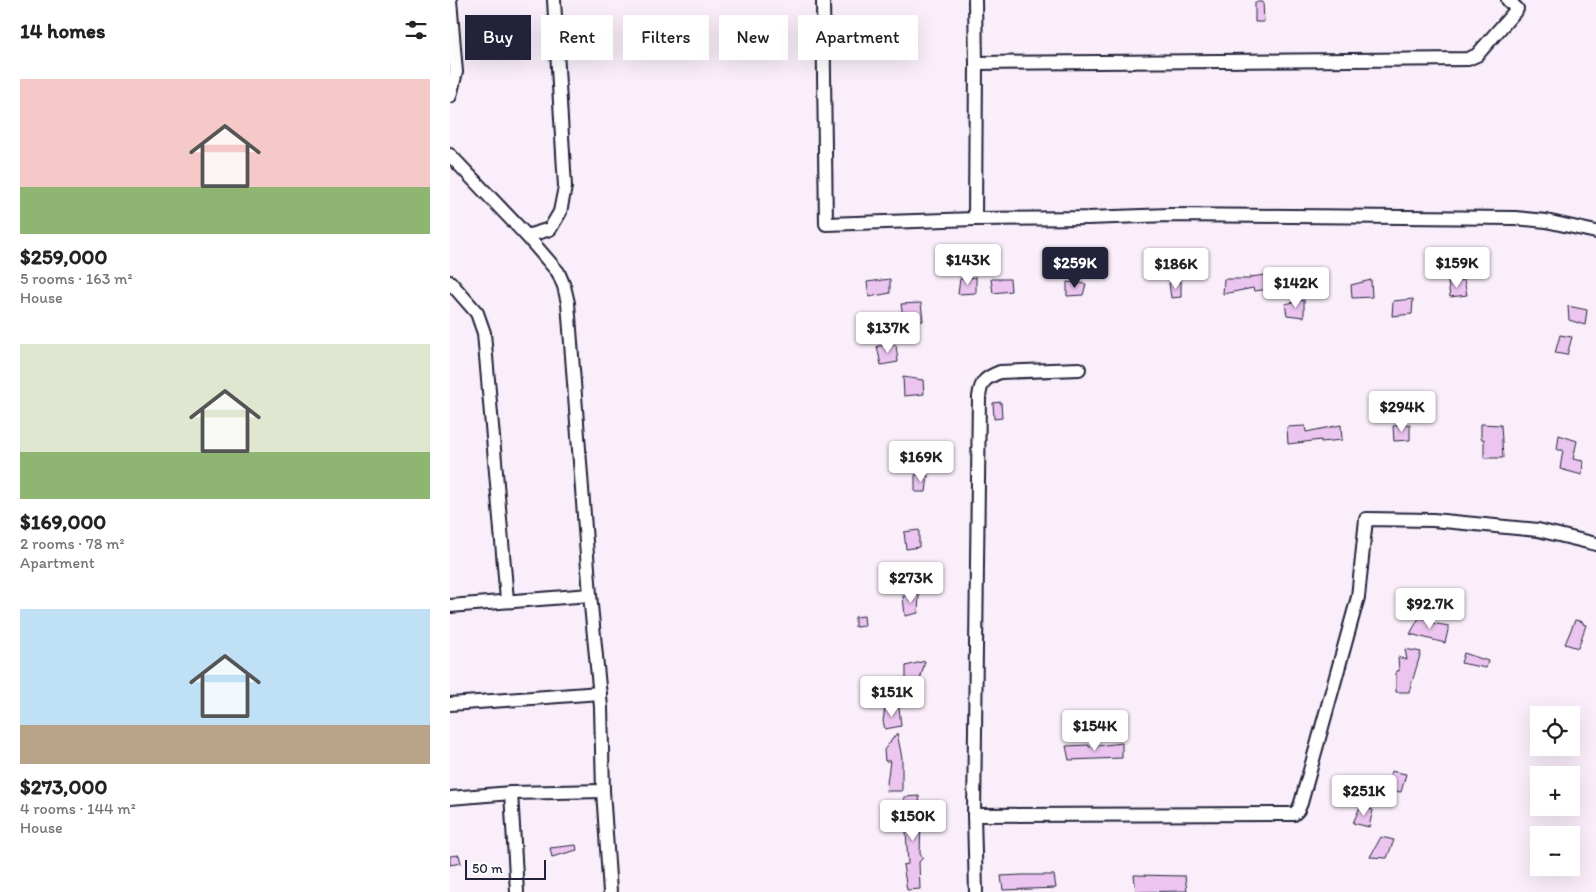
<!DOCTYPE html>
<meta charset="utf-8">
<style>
body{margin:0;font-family:Itim,sans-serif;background:#f2f2f2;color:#222;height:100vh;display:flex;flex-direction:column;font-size:19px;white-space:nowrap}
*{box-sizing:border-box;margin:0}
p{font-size:16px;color:#767676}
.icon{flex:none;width:28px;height:28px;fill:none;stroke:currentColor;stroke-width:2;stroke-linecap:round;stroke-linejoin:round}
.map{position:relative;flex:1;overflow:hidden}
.drawer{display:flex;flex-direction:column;background:#fff;width:450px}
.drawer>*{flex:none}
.top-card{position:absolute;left:15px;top:15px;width:475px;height:45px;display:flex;gap:10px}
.buttons{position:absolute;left:1080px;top:706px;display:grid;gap:10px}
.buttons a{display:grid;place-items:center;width:50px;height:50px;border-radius:0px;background:#fff;box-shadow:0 5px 20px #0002;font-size:25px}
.scale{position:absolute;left:15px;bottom:12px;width:81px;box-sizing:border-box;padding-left:5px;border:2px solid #22223b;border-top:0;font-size:14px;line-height:18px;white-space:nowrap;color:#22223b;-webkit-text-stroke:4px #fff;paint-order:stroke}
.price{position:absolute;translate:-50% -42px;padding:0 11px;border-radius:5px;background:#fff;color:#222;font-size:16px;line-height:32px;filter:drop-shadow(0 1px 2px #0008)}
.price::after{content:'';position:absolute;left:50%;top:30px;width:15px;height:11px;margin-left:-8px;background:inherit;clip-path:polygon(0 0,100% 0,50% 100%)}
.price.on{background:#22223b;color:#fff}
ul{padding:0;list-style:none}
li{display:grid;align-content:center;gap:10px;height:265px;padding:0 20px}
li span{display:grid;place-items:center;height:155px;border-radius:0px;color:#555}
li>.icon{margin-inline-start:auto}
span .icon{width:90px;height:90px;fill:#fffc;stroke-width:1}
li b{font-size:21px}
h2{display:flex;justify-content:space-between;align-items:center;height:60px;padding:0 20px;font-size:21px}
.pill{padding:0 18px;border-radius:0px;background:#fff;box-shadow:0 5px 20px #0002;font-size:18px;line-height:45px}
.pill.on{background:#22223b;color:#fff}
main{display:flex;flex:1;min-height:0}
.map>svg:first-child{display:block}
</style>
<main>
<section class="drawer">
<h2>14 homes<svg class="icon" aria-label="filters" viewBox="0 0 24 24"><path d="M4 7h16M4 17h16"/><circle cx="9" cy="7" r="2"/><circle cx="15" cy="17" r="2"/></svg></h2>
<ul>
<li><span style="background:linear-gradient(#f6c9c9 70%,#8fb573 0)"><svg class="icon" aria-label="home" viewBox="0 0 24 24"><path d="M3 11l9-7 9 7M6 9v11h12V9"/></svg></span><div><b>$259,000</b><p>5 rooms · 163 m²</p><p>House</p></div></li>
<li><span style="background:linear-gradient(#dfe7d0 70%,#8fb573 0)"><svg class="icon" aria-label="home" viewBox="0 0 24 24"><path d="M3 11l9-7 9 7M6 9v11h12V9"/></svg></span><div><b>$169,000</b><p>2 rooms · 78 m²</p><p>Apartment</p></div></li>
<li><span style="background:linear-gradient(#bfe0f5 75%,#b9a48a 0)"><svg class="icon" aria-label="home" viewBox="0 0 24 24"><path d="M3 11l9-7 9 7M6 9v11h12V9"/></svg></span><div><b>$273,000</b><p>4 rooms · 144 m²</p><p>House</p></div></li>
</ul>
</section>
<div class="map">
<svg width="1146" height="892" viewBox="0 0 1146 892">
<rect width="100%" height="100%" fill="#f9eefa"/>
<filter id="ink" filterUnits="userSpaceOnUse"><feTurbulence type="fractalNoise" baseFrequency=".02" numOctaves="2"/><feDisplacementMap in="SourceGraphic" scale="10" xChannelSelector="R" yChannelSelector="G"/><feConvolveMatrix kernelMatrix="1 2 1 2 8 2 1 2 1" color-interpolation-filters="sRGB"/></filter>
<g filter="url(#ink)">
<g fill="#ebc5ef" stroke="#22223b">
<path d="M805,2H813L814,22H805Z"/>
<path d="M816,275L820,289L804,291L803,288L773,294L774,279H800V277Z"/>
<path d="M526,277V293L508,294L510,279Z"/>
<path d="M440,279V293L419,297L417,282Z"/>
<path d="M541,279H560L561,291L543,293Z"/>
<path d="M921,280L922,297L902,298L901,285Z"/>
<path d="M1014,280L1017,295L1000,297L998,282Z"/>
<path d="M731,281V297L721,298L719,283Z"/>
<path d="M617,282L636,284L633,295L617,296Z"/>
<path d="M963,299L962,314L942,316L943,301Z"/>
<path d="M854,300V317L837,315L835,304Z"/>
<path d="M471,303L473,321L454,322L451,304Z"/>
<path d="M1118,306L1137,310L1135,325L1119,320Z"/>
<path d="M1110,335L1122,337L1117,355L1105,353Z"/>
<path d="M446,345L448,362L431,365L427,346Z"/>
<path d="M453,377L473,380L474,394L454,396Z"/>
<path d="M551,402L552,418L544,419L543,403Z"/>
<path d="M960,424V440L944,441L943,426Z"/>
<path d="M1031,424L1051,425L1053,458H1034V439H1031Z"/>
<path d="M891,425L892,440L871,442V440L838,444L837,427L855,426L856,432Z"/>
<path d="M1109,435L1127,441L1123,459L1133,461L1132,475L1110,469L1113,450H1107Z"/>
<path d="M465,475H478L476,492H465Z"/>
<path d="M469,530V547L456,549L454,532Z"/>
<path d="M469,594L468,613L455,616L453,596Z"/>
<path d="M414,616L415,626L405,627V617Z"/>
<path d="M969,618L983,619L981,623L999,626L995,643L960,634Z"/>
<path d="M1125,620L1133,622V624L1136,625L1128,648L1115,644Z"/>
<path d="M955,649L971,652L959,692H946V671H949L948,657L957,660Z"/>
<path d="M1014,653L1038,661L1036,668L1011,663Z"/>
<path d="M475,661L469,684L456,685V666Z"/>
<path d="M449,707L451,726L435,729L433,721L435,708Z"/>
<path d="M447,733L452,758V791H436L440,761H435L434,750Z"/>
<path d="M672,743V758L619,760L616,746L639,745V747Z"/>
<path d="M941,771L956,774L951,792L937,790Z"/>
<path d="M469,796L471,821L470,854L473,858L469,862L470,889L457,890L453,865L458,864L454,797Z"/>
<path d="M910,807L923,810L919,827L903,823Z"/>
<path d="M931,837L944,840L937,858L920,857Z"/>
<path d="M126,845L127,850L102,857L100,848Z"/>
<path d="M9,855L11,863L0,865V856Z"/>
<path d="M572,875H604L606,888L553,890L551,876Z"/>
<path d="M684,875L735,876L737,891L686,892Z"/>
</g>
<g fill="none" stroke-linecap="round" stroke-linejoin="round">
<defs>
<g id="minor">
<path d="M373,0L376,224L525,219L638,218L719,215L1065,218L1096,221L1146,232"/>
<path d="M526,63L1018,59L1027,55L1067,9L1058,0"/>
<path d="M0,96L6,72L0,0"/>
<path d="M0,155L77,236L108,272L114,286L118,303L140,595L151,707L153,791L160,892"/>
<path d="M525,219L526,63L525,0"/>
<path d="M77,236L100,229L110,212L115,187L104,0"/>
<path d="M0,282L27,313L34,333L57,600"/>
<path d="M0,606L140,595"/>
<path d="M0,704L150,693"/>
<path d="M61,793L67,892"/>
<path d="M0,798L61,793L153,791"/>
<path d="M524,815L844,814L848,810L851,803L908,597L916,519L983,520L1088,530L1146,544"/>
<path d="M526,892L524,815L529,397C531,381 535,378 550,372L629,369"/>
</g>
</defs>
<use href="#minor" stroke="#22223b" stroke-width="16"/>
<use href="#minor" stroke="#fff" stroke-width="12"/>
</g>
</g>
</svg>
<div class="buttons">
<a><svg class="icon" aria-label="locate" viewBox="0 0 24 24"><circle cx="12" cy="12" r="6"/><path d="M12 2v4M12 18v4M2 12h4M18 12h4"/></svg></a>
<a>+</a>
<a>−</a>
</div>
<div class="scale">50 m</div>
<b class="price" style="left:518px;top:286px">$143K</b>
<b class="price on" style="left:625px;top:289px">$259K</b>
<b class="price" style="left:1007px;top:289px">$159K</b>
<b class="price" style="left:726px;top:290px">$186K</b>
<b class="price" style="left:846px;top:309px">$142K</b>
<b class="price" style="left:438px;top:354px">$137K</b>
<b class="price" style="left:952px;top:433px">$294K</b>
<b class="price" style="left:471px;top:483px">$169K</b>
<b class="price" style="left:461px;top:604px">$273K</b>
<b class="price" style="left:980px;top:630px">$92.7K</b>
<b class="price" style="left:442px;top:718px">$151K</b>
<b class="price" style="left:645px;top:752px">$154K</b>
<b class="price" style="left:914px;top:817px">$251K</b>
<b class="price" style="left:463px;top:842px">$150K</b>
<div class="top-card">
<a class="pill on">Buy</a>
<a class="pill">Rent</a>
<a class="pill">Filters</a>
<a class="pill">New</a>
<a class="pill">Apartment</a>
</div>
</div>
</main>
